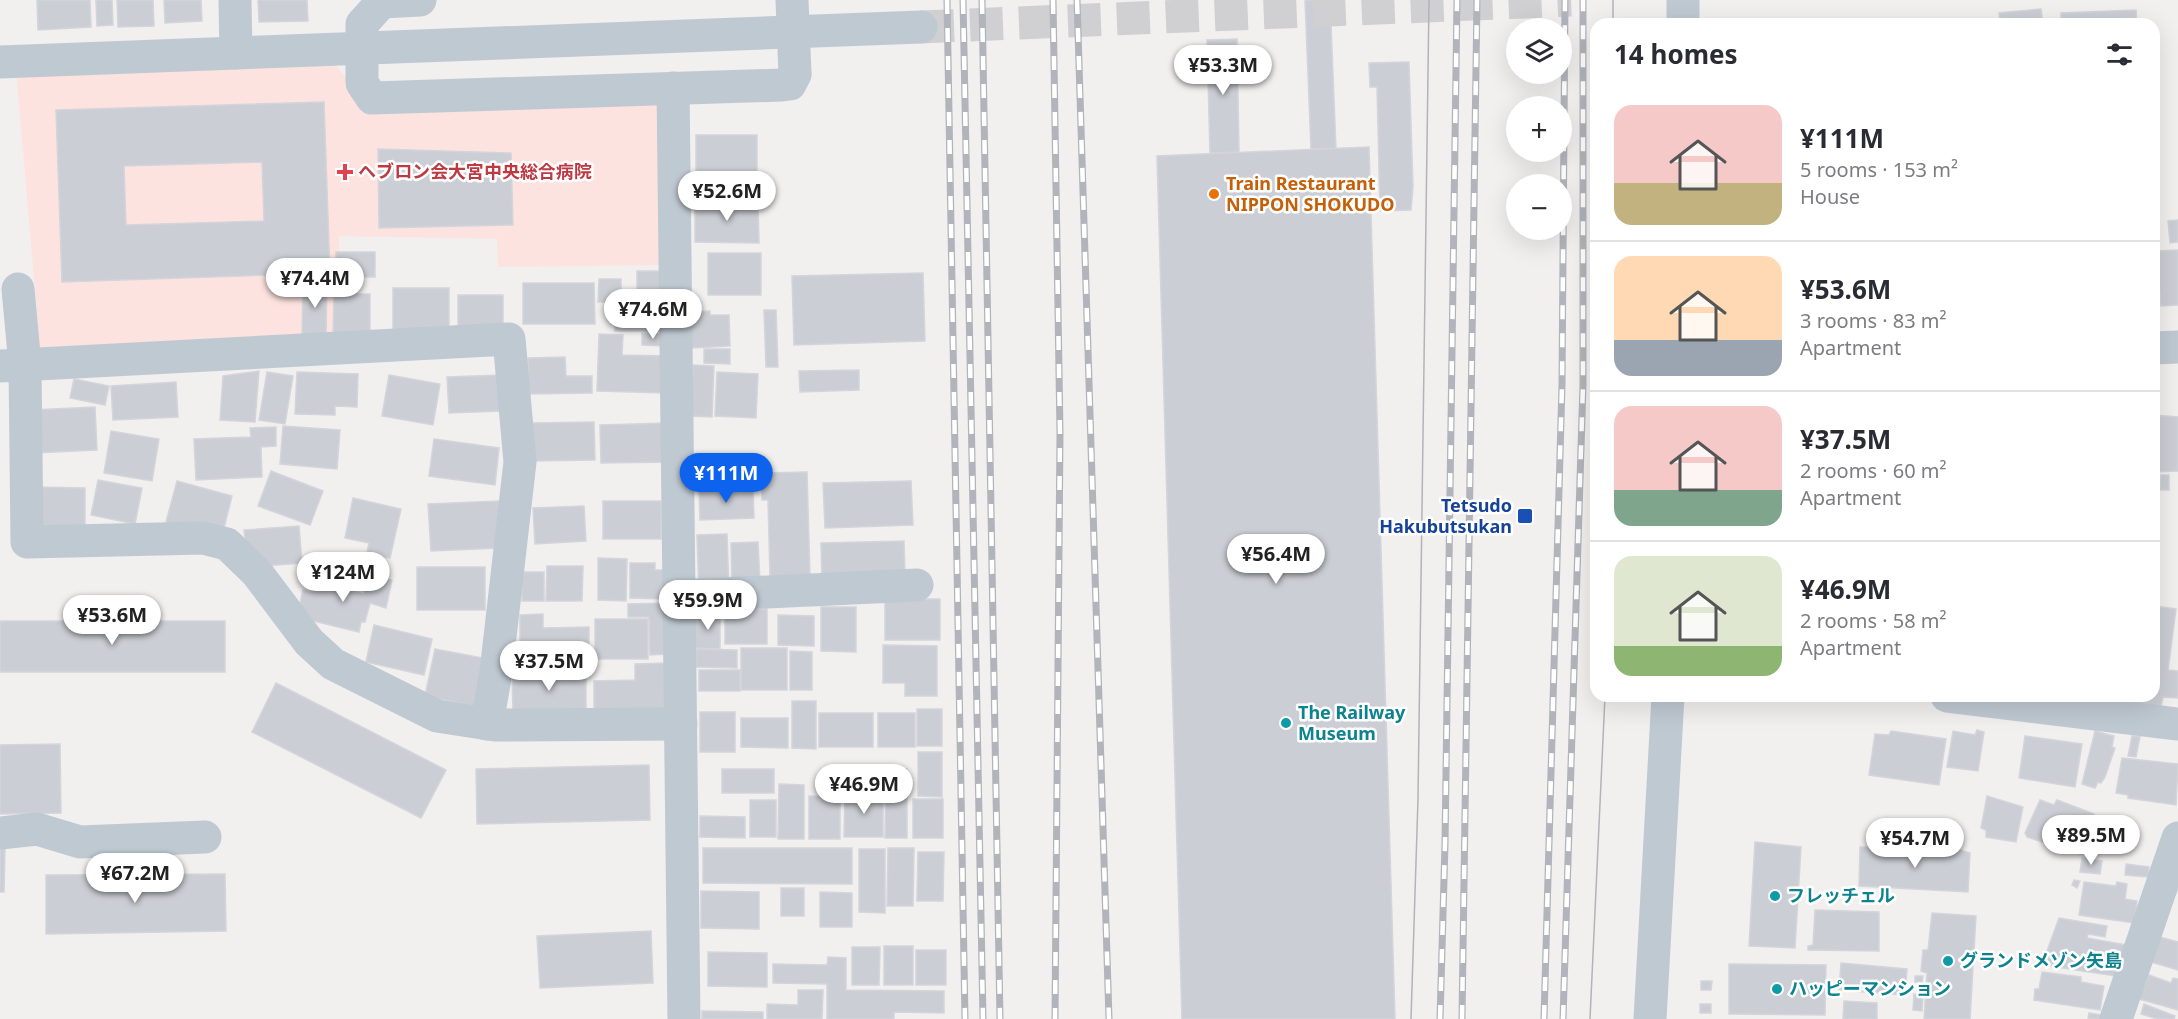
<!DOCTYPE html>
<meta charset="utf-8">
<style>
body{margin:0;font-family:"Noto Sans","Noto Sans JP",sans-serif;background:#f7f7f7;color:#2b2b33;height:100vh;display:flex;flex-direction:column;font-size:22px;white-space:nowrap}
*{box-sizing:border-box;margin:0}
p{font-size:20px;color:#7c7c81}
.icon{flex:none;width:33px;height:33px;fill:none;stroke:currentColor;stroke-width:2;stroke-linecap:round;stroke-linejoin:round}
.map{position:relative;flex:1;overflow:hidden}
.drawer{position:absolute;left:1590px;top:18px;width:570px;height:684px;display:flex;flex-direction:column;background:#fff;border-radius:18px;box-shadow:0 6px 24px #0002}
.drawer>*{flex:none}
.tools{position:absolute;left:1506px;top:18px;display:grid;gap:12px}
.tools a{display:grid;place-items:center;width:66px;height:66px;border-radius:50%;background:#fff;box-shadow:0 6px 24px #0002;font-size:30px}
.price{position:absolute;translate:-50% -51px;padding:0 14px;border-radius:21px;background:#fff;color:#222;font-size:20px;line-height:39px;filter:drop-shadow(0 2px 3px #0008)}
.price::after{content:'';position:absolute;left:50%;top:36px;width:18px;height:14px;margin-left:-9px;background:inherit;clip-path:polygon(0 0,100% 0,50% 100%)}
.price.current{background:#0d63ee;color:#fff}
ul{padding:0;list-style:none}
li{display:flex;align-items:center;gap:18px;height:150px;padding:0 24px}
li+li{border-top:2px solid #e1e1e2}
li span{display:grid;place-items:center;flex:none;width:168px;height:120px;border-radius:18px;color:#555}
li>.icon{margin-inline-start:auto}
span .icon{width:72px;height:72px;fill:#fffc;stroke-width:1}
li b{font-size:26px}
h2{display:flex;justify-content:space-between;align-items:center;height:72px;padding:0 24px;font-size:26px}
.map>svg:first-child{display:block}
</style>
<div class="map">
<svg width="2178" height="1019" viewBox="0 0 2178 1019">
<rect width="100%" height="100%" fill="#f2efef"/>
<path fill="#fde3df" d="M330,57L368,108L663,97L667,265L498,267L497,239L339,236L341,336L40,349L16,70Z"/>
<g fill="#cbced4" stroke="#d3d5db" stroke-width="1.5" fill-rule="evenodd">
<path d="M37,0H90L91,27L38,30Z"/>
<path d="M96,0H112L113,25L97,26Z"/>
<path d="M117,0H153L154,26L118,27Z"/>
<path d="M164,0H201L202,21L165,23Z"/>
<path d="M258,0H307L308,21L259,22Z"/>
<path d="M1305,0H1330L1336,149H1311Z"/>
<path d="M2041,9L2043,24H2000L1999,13Z"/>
<path d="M2136,10L2137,24H2061V13Z"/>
<path d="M1237,39L1239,152L1210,153L1207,40Z"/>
<path d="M1409,62L1413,187L1411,210L1380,211L1377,87H1370L1369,63Z"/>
<path d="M324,102L330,273L62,282L56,110ZM262,162L264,221L126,225L124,166Z"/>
<rect x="696" y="135" width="61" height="47"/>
<path d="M1369,147L1395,1019H1182L1157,156Z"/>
<path d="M378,149L511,153L513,225L379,228Z"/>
<path d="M695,201L758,202L759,243L695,242Z"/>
<path d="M2178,220V242L2170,243L2168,221Z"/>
<path d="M2178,250V305L2161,306L2157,251Z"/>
<rect x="336" y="252" width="39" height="25"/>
<rect x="708" y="253" width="53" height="42"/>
<path d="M637,271H666V331H615V302H598L599,279H621V290H637Z"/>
<path d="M923,273L925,341L794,345L792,276Z"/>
<path d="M303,280H327L326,339H302Z"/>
<path d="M523,283H594L595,324H523Z"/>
<rect x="393" y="288" width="56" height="47"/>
<path d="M334,294H370V336H333Z"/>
<rect x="458" y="295" width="45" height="36"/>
<path d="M764,310H776L778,367H766Z"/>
<path d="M710,311V315H729L730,346L691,348L690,312Z"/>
<path d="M642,333L665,334V346L642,345Z"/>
<path d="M599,334L623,335L622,355L667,356L666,393L597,391Z"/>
<path d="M704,349H730V364L704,363Z"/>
<path d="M565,357L566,376H592V393L528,394V358Z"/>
<path d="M693,365L714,366L712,417L691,416Z"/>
<path d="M859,370V390L800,392L799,371Z"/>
<path d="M259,371L255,422L220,420L223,376Z"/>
<path d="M267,372L293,376L285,424L259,420Z"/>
<path d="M297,372L358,374L357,407L335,406V415L295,414Z"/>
<path d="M717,372L758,374L756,418L715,416Z"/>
<path d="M389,375L440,384L433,425L382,416Z"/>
<path d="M500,375L502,411L449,413L447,377Z"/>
<path d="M74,379L109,386L105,405L70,398Z"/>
<path d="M176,382L178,417L113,420L111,386Z"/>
<path d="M95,407L97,450L34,453L32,410Z"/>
<path d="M2154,415L2178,417V471L2154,472Z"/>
<path d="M594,422L595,460L533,461L532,423Z"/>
<path d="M668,423L669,462L601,463L600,425Z"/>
<path d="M283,426L340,430L337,469L280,464Z"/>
<path d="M276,427V446L261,447L262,477L196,480L194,439L251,437L250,428Z"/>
<path d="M111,431L159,439L152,481L104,473Z"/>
<path d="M434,439L499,448L495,485L429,476Z"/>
<path d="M271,471L323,491L310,525L258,506Z"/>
<path d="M807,472L810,576L770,577L768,500H762L761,473Z"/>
<path d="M2161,475H2169V490H2160Z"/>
<path d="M98,480L142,488L135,524L91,515Z"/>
<path d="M177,481L232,496L222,536L166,522Z"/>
<path d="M911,481L913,525L825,528L823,483Z"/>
<path d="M37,487L85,488V529L37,528Z"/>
<path d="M753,489L754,518L700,520L699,490Z"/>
<path d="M353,498L401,509L390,558L367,553L369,543L345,538Z"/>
<path d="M499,501L501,548L431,551L428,504Z"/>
<rect x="603" y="501" width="58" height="38"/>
<path d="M584,506L586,541L535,544L533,508Z"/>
<path d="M299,526L302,563L263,566L247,555L244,530Z"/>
<path d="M727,534L729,590L699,591L697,535Z"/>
<path d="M904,541L905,576L822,579L821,543Z"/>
<path d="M758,542L760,582L732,583L731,543Z"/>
<path d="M598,558L627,559L626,601L598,600Z"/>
<path d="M630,563H655V570H667V599L630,598Z"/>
<path d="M547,566H583L582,601H546Z"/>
<rect x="417" y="567" width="68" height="43"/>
<rect x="522" y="572" width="22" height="29"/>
<path d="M368,575L392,580L386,608L370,603L365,622H361L359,632L297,617L303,590L312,592L314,582L364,594Z"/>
<rect x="885" y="599" width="55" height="41"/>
<path d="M668,603V654L650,655L649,617H628V604Z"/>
<path d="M2154,606L2176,609L2168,670L2178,671V698L2163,697L2161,707L2071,696H2154Z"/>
<path d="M821,607H856V652L821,651Z"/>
<rect x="725" y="609" width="42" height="35"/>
<path d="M543,614V628L589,627V655H520V615Z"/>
<path d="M695,614H720V649L695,648Z"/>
<path d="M778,615L814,616V646L778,645Z"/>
<rect x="595" y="619" width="53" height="40"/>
<rect x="0" y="621" width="225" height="51"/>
<path d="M374,625L432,639L424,675L366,662Z"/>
<path d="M883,645L937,646V696H905V683H883Z"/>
<rect x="741" y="648" width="46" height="42"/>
<path d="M435,649L488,659L479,707L425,696Z"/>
<path d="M696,649L737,650V668L696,667Z"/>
<path d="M790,651L812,652V690H790Z"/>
<path d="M666,663V715L594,716V681L635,680V664Z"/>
<rect x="699" y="670" width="41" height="21"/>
<path d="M512,674H586V709L513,710Z"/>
<path d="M276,683L446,770L421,818L252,732Z"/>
<path d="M792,701H816V749L792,748Z"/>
<rect x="917" y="709" width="25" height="37"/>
<rect x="700" y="712" width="35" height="40"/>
<rect x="819" y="713" width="54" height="34"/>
<rect x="878" y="713" width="37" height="34"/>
<path d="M741,718H788V748L741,747Z"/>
<path d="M1977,730L1984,732L1978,771L1947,767L1953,731L1975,735Z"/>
<path d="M1891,731L1946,739L1939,785L1869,775L1875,734L1889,735Z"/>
<path d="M2095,731L2114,736L2112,747L2115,748L2105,777L2101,783L2098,782L2095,788L2082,784Z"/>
<path d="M2025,736L2082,744L2075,787L2019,778Z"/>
<path d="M2132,736L2140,737L2136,757L2128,756Z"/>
<path d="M60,744L61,813L0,814V745Z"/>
<path d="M918,752H942V797L918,796Z"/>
<path d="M2122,758L2178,764L2176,805L2128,798V795L2116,793Z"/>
<path d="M649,765L650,820L477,824L476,769Z"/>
<rect x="722" y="769" width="52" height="24"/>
<path d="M886,769H907V838H885Z"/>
<path d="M779,784L804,785V839H778Z"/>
<path d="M845,793L883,794V837H844Z"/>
<path d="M809,796L840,797V839H809Z"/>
<path d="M1987,796L2023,807L2016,842L1986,837V830L1981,828Z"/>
<rect x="913" y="799" width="30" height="39"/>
<rect x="750" y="800" width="26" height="37"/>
<path d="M2040,800L2054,805L2057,800L2094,814L2080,854L2027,837L2025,833Z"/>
<path d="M700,816L745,817V838L700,837Z"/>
<path d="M1755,842L1801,847L1795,948L1749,946Z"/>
<path d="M1872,845L1926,850L1927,848L1957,849L1970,853L1968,892L1859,886L1860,847H1872Z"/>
<path d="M0,848H5L4,892H0Z"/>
<path d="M703,848H852V884L703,883Z"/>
<path d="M888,848H914L913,906H887Z"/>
<path d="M859,849H885V913L859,912Z"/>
<path d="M918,852H944L943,901H917Z"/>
<path d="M2082,858L2102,861L2100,874L2080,872Z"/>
<path d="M2126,864L2149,867L2148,877L2125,875Z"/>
<path d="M225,874L226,931L46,934V875Z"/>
<path d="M2074,880L2080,881L2077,888L2072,885Z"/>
<path d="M2084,882L2116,886L2117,882L2127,884L2125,899L2137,901L2134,923L2079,915Z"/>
<rect x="781" y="888" width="23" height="28"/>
<path d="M701,891L759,892V929L701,928Z"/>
<path d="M820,892L852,893V927H820Z"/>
<path d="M1815,910L1879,912V951L1808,950V946L1813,945Z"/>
<path d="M1932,913L1976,916L1970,1019H1924L1927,973L1921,971L1923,950H1928Z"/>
<path d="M2059,918L2107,926L2105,937L2088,934L2087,938L2127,945L2122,977L2042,965Z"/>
<path d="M651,931L653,983L540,988L537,936Z"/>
<path d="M2160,937L2178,942V970L2151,962Z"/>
<rect x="884" y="946" width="29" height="39"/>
<path d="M852,947H880L879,985H852Z"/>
<rect x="916" y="950" width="30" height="35"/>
<path d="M708,952L767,953V987L708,986Z"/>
<path d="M828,957L846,958V990L944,991V1013L894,1012V1019H827V984L773,983V964L827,965Z"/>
<path d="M1841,963L1907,969L1905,995L1839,990Z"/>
<path d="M1729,964L1826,965L1825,1015L1729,1014Z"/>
<path d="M2042,972L2081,977V982L2104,986L2100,1010L2034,1000L2035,989H2039Z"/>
<path d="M2149,975L2171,983L2173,978L2178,979V1010L2139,999Z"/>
<path d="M1915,976H1923L1922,982H1915Z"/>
<path d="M1701,981H1712L1711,990H1701Z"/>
<path d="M798,990H823L822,1019H767V1004L798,1005Z"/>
<path d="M1914,994L1923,995L1922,1011L1913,1010Z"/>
<path d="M1844,1001L1877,1003V1019H1843Z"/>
<rect x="1700" y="1004" width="11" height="9"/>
<path d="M2144,1004L2175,1016L2174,1019H2157L2141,1014Z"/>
<path d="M702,1011L763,1012V1019H702Z"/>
<path d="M2089,1013L2108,1016L2107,1019H2088Z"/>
</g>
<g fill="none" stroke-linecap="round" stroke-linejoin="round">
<path stroke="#d0cfd2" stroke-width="33" stroke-dasharray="33 16" stroke-linecap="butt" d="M921,27L1571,0"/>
<g stroke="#bfc9d2" stroke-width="33">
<path d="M235,0L236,53"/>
<path d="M420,0L382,2L362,24V83L372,98L782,85L790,84L795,74"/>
<path d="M1683,24V0"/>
<path d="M0,62L921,27"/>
<path d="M673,88L684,1019"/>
<path d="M18,289L25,365L27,542L203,538L227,544L257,573L309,642L333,664L437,716L495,725L681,724"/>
<path d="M2154,348L2178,347"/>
<path d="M0,366L509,339L520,462L496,672L487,724"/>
<path d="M679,596L917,585"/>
<path d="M1947,696L2178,724"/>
<path d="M0,833L37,829L80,842L205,837"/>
<path d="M1650,1019L1668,696"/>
<path d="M2116,1019L2178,838"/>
</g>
<g stroke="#b1b4ba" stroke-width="1.5">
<path d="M1613,0V24"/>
<path d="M1411,1019L1418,799L1429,0"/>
<path d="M1590,1019L1605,696"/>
</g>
<defs>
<g id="rail">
<path d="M947,0L965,1019"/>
<path d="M963,0L983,1019"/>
<path d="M982,0L1000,1019"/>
<path d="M1053,0L1060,433L1055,1019"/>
<path d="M1077,0L1109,1019"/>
<path d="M1440,1019L1445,844L1457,0"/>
<path d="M1462,1019L1477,0"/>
<path d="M1544,1019L1562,385L1565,0"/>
<path d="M1563,1019L1583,385V0"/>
</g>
</defs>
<use href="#rail" stroke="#b1b4ba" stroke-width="7"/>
<use href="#rail" stroke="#fff" stroke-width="4.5" stroke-dasharray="14" stroke-linecap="butt"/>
<path stroke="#bfc9d2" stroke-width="33" d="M792,0L795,74"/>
</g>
<path fill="#e0444e" stroke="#fff" stroke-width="2" d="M342 163h6v6h6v6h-6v6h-6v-6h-6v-6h6z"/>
<circle fill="#e8710a" stroke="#fff" stroke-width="2" cx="1214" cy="194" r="6"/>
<rect fill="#1a4fb4" stroke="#fff" stroke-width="2" x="1517" y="508" width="16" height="16" rx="3"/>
<g fill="#0f9aa8" stroke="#fff" stroke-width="2">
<circle cx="1286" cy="723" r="6"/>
<circle cx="1775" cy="896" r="6"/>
<circle cx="1948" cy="961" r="6"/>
<circle cx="1777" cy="989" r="6"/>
</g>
<g text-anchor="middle" stroke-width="5" stroke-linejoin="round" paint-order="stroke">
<g font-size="18" font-weight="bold" fill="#be3a42" stroke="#fff" text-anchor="start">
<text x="358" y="178">ヘブロン会大宮中央総合病院</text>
</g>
<g font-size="18" font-weight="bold" fill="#c56008" stroke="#fff" text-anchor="start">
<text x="1226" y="190">Train Restaurant<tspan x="1226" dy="21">NIPPON SHOKUDO</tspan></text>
</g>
<g font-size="18" font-weight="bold" fill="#164399" stroke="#fff" text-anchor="end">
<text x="1512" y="512">Tetsudo<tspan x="1512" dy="21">Hakubutsukan</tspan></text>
</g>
<g font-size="18" font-weight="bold" fill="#0d838f" stroke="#fff" text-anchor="start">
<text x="1298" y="719">The Railway<tspan x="1298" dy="21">Museum</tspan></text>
<text x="1787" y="902">フレッチェル</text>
<text x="1960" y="967">グランドメゾン矢島</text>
<text x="1789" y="995">ハッピーマンション</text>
</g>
</g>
</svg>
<div class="tools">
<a><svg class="icon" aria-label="layers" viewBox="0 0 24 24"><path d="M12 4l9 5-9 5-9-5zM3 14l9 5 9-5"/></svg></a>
<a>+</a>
<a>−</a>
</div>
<b class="price" style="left:1223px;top:96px">¥53.3M</b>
<b class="price" style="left:727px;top:222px">¥52.6M</b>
<b class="price" style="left:315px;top:309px">¥74.4M</b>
<b class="price" style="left:653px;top:340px">¥74.6M</b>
<b class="price current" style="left:726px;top:504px">¥111M</b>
<b class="price" style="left:1276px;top:585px">¥56.4M</b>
<b class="price" style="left:343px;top:603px">¥124M</b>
<b class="price" style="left:708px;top:631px">¥59.9M</b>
<b class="price" style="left:112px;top:646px">¥53.6M</b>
<b class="price" style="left:549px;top:692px">¥37.5M</b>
<b class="price" style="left:864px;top:815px">¥46.9M</b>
<b class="price" style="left:2091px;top:866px">¥89.5M</b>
<b class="price" style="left:1915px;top:869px">¥54.7M</b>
<b class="price" style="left:135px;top:904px">¥67.2M</b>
<section class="drawer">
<h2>14 homes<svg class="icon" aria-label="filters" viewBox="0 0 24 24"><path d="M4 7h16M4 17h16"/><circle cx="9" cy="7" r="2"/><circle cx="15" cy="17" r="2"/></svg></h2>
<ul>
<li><span style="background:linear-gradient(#f6c9c9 65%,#c2b280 0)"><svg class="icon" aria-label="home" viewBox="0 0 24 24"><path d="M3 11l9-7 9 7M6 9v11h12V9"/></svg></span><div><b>¥111M</b><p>5 rooms · 153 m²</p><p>House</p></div></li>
<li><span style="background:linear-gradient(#ffd9b3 70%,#9aa5b1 0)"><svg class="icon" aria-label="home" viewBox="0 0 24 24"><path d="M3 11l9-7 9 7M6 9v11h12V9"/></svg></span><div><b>¥53.6M</b><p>3 rooms · 83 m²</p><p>Apartment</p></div></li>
<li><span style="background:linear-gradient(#f6c9c9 70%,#7fa58c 0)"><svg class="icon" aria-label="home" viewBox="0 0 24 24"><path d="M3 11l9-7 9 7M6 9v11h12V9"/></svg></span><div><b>¥37.5M</b><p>2 rooms · 60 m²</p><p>Apartment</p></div></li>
<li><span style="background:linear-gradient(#dfe7d0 75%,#8fb573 0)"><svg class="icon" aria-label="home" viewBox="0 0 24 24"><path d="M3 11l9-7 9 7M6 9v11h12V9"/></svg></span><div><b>¥46.9M</b><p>2 rooms · 58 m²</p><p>Apartment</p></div></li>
</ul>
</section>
</div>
